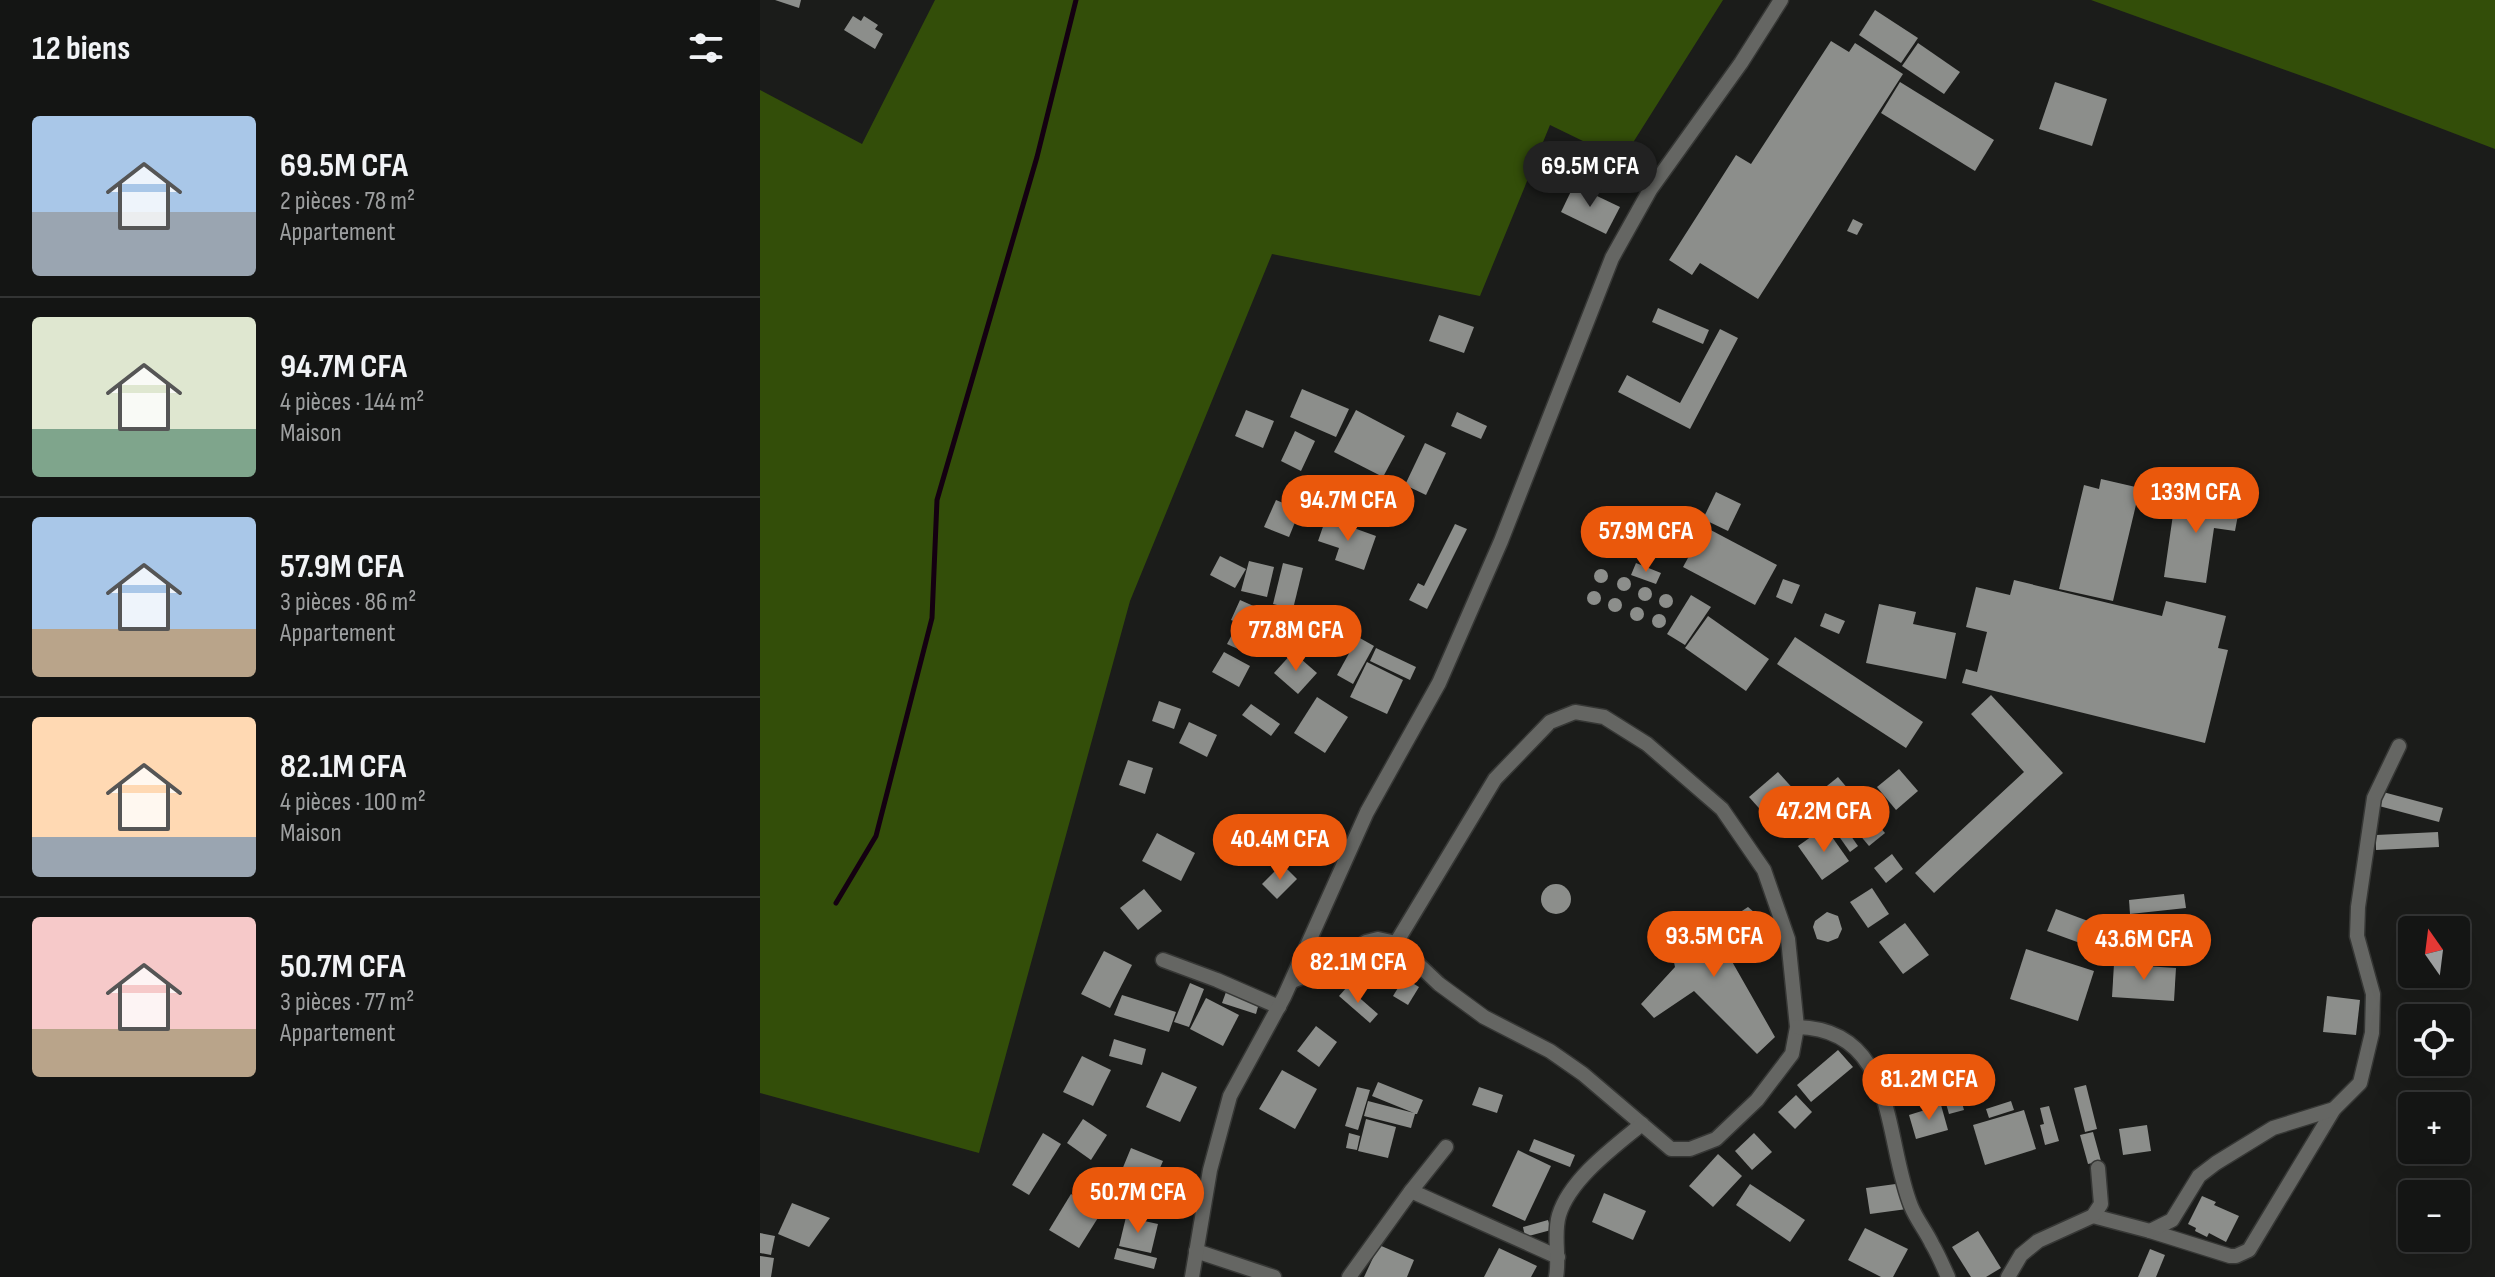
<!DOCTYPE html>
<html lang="fr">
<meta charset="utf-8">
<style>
body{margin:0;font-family:"Sofia Sans Condensed",sans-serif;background:#212222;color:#f1f3f6;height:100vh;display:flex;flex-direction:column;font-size:30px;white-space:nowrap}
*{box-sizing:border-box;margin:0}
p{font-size:26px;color:#9d9fa0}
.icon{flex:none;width:44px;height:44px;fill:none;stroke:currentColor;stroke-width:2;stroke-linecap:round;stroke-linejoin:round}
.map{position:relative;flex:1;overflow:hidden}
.sheet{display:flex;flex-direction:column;background:#141514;width:760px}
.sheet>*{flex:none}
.needle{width:52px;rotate:346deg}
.fabs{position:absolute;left:1638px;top:916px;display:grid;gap:16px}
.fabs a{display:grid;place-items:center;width:72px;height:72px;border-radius:8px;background:#141514;box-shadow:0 8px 32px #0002,0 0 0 2px #333434;font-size:40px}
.price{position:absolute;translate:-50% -68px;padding:0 18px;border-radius:28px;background:#ea580c;color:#fff;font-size:26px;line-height:52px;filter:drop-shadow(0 2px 4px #0008)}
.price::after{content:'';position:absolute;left:50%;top:48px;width:24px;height:18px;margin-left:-12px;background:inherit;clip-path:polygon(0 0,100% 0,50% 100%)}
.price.on{background:#222;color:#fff}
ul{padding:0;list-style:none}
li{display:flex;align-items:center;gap:24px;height:200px;padding:0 32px}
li+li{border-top:2px solid #333434}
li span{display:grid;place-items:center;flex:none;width:224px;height:160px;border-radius:8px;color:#555}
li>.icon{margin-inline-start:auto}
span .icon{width:96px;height:96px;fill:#fffc;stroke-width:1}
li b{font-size:34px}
h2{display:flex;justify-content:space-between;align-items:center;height:96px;padding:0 32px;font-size:34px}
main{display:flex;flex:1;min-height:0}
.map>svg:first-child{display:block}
</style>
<main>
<section class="sheet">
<h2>12 biens<svg class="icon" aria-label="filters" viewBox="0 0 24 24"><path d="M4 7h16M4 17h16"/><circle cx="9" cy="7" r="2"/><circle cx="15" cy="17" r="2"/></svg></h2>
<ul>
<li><span style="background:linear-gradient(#a9c7e8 60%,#9aa5b1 0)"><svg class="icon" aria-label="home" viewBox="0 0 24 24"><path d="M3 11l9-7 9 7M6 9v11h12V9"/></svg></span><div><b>69.5M CFA</b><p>2 pièces · 78 m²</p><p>Appartement</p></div></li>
<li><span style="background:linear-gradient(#dfe7d0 70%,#7fa58c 0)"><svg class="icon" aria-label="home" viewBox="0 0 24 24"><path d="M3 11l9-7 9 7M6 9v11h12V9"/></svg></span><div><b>94.7M CFA</b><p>4 pièces · 144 m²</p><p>Maison</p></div></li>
<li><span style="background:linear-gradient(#a9c7e8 70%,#b9a48a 0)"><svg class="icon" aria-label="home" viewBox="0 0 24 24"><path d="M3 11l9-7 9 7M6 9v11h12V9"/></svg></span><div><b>57.9M CFA</b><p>3 pièces · 86 m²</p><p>Appartement</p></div></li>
<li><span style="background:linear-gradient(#ffd9b3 75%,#9aa5b1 0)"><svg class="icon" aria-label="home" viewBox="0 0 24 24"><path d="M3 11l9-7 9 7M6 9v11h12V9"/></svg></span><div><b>82.1M CFA</b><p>4 pièces · 100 m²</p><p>Maison</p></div></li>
<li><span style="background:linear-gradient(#f6c9c9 70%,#b9a48a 0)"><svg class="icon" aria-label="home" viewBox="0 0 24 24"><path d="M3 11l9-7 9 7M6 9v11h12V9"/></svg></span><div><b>50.7M CFA</b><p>3 pièces · 77 m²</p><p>Appartement</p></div></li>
</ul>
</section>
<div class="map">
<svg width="1735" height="1277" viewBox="0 0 1735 1277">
<rect width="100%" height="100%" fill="#1b1c1a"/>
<g fill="#334e09">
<path d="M175,0H963L862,160L790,125L720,296L512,254L370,601L219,1153L0,1093V90L102,144Z"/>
<path d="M1331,0H1735V149L1570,86Z"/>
</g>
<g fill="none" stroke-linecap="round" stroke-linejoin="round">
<path stroke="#140011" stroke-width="5" d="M76,903L116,836L172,618L177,500L277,157L316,0"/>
</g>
<g fill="#8c8e8b">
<path d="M15,0H41L39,8Z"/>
<path d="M1115,10L1158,38L1141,63L1099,35Z"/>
<path d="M93,16L101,21L104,16L118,25L115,29L123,34L115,49L84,30Z"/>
<path d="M1071,41L1089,52L1095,43L1143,74L998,299L940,263L932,275L909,260L976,155L991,164Z"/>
<path d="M1158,43L1200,72L1184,94L1142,66Z"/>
<path d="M1140,82L1234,140L1215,171L1121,113Z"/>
<path d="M1295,82L1347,99L1332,146L1279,129Z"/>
<path d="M814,185L860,207L846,234L801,212Z"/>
<path d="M1093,219L1103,224L1097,235L1087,231Z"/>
<path d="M898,308L949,330L943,344L892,322Z"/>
<path d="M679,315L714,327L704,353L669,341Z"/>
<path d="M960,329L978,338L930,429L858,392L867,375L920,403Z"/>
<path d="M542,389L589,409L576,437L530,417Z"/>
<path d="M486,410L514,421L503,448L475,436Z"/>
<path d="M596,410L645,436L623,477L574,452Z"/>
<path d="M697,412L727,426L721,439L691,426Z"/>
<path d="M535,431L555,441L541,471L521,461Z"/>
<path d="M665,443L686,453L666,495L645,485Z"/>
<path d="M1341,479L1380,488L1353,601L1299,589L1324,485L1339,489Z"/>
<path d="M541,488L564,496L557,513L534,505Z"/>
<path d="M956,492L981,504L968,531L943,519Z"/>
<path d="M1416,494L1480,504L1475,531L1454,528L1446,583L1404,577Z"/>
<path d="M516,500L540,510L529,537L504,527Z"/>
<path d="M566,518L616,536L604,570L575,560L579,548L558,541Z"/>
<path d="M695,524L707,529L667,609L649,600L658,583L664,586Z"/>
<path d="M945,527L1017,565L995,605L923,567Z"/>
<path d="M460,556L486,569L475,588L450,575Z"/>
<path d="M489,561L514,567L507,597L481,591Z"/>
<path d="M523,563L543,568L533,609L513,604Z"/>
<path d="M876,563L901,573L896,584L871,575Z"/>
<circle cx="841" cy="576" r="7"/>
<circle cx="864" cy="584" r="7"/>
<path d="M1023,579L1040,585L1032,604L1016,597Z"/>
<path d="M1254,580L1402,616L1406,601L1466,616L1458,648L1468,650L1445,743L1202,683L1206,669L1217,672L1227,632L1206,627L1216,587L1250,595Z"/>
<circle cx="885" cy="594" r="7"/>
<circle cx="834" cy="598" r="7"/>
<circle cx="906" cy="601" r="7"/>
<path d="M931,595L951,607L925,645L907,634Z"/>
<circle cx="855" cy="605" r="7"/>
<path d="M480,600L507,612L499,631L481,625L501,634L491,655L467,644L478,623L471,620Z"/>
<path d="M1119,604L1156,612L1153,624L1196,633L1186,679L1106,663Z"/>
<circle cx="877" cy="614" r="7"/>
<path d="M1065,613L1085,621L1079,634L1060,626Z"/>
<circle cx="899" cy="621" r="7"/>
<path d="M948,616L1009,659L986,691L925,648Z"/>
<path d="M598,637L614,646L593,684L577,675Z"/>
<path d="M1035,637L1163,722L1146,748L1017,664Z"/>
<path d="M616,648L656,667L650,680L610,661Z"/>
<path d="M464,652L490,666L479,687L452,672Z"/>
<path d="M533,652L557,673L538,694L514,673Z"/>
<path d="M607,662L643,680L627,714L590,697Z"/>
<path d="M1231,695L1303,773L1174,893L1155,873L1264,772L1211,714Z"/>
<path d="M557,697L588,717L565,753L534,733Z"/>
<path d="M399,701L421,709L414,729L392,721Z"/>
<path d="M491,704L520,724L511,736L482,715Z"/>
<path d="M429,722L457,735L447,757L419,743Z"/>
<path d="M368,760L393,768L385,794L359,785Z"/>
<path d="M1139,769L1158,791L1136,810L1117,787Z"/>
<path d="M1018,772L1054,812L1025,837L989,797Z"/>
<path d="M1078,777L1125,833L1109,846L1062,790Z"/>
<path d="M1623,792L1683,808L1679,822L1619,806Z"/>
<path d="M1079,819L1098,846L1090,852L1071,825Z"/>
<path d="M1065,827L1089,861L1062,880L1038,846Z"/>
<path d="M1678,832L1679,847L1616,850V835Z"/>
<path d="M397,833L435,853L421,881L382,861Z"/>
<path d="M1132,854L1143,869L1126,883L1114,868Z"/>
<path d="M522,864L537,879L517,899L502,884Z"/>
<circle cx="796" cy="899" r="15"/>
<path d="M1112,888L1129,914L1108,928L1090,902Z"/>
<path d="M384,889L402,911L378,930L360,908Z"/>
<path d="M1424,894L1426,908L1370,914L1369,900Z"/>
<path d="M988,907L1001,918L970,958L1015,1037L997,1054L934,991L894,1018L881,1004L915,967L907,929L942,937Z"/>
<path d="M1296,909L1328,921L1320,943L1287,931Z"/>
<path d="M1067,912L1078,916L1082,929L1078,938L1068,942L1057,939L1053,927L1055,921Z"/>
<path d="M1363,922L1418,924L1416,965L1355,962L1356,945H1362Z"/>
<path d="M1145,923L1169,955L1143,974L1119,942Z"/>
<path d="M1266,949L1334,971L1318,1021L1250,999Z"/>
<path d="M344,951L372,965L350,1008L321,994Z"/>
<path d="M1354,964L1416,968L1414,1001L1352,997Z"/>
<path d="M644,978L659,987L648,1005L633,996Z"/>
<path d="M430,983L444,989L429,1027L414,1022Z"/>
<path d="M587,987L618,1014L610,1023L579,996Z"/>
<path d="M466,992L499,1003L496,1014L462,1003Z"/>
<path d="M362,995L416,1012L409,1032L354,1015Z"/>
<path d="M1567,996L1600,1000L1596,1035L1563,1032Z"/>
<path d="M446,998L479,1015L463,1046L430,1029Z"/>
<path d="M556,1026L577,1042L559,1067L537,1051Z"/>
<path d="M354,1039L386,1049L382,1065L349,1056Z"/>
<path d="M1078,1050L1093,1067L1051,1102L1037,1085Z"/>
<path d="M322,1056L351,1070L333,1106L303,1092Z"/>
<path d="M522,1070L557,1089L535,1129L499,1109Z"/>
<path d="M402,1072L437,1087L420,1122L386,1107Z"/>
<path d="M1175,1073L1182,1103L1161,1108L1154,1078Z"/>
<path d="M618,1082L663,1100L657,1114H655L651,1128L604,1116L608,1101L654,1113L612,1096Z"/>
<path d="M1326,1085L1337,1129L1325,1132L1314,1088Z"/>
<path d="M597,1087L610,1090L598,1130L585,1126Z"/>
<path d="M719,1087L743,1095L737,1113L712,1105Z"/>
<path d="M1036,1095L1052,1112L1035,1129L1018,1112Z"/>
<path d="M1200,1096L1204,1110L1189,1114L1185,1100Z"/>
<path d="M1251,1101L1254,1110L1229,1118L1226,1109Z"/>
<path d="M1181,1105L1188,1130L1156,1139L1149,1115Z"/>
<path d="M1289,1106L1299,1141L1285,1145L1280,1125L1284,1124L1280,1108Z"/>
<path d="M1264,1110L1276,1149L1225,1165L1213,1125Z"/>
<path d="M323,1119L347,1135L331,1160L307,1143Z"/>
<path d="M606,1119L636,1127L628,1158L598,1151Z"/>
<path d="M1387,1125L1391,1151L1363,1155L1359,1129Z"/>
<path d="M1333,1132L1341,1161L1328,1164L1320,1135Z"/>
<path d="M283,1133L301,1144L269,1195L252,1185Z"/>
<path d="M589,1133L600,1136L597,1150L586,1148Z"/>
<path d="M994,1133L1012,1152L992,1170L975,1151Z"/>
<path d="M774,1139L815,1155L810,1167L769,1151Z"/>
<path d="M371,1148L403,1161L387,1198L361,1188L356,1200L333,1189L340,1175L357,1182Z"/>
<path d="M758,1150L791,1166L765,1221L732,1206Z"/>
<path d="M958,1154L982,1176L953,1207L929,1186Z"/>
<path d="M1143,1183L1147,1209L1110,1214L1106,1188Z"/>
<path d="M990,1184L1045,1220L1030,1242L976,1205Z"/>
<path d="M844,1193L886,1211L873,1240L832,1222Z"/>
<path d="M311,1194L341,1213L319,1248L289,1230Z"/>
<path d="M1442,1196L1456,1202L1454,1205L1479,1216L1466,1242L1449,1233L1447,1237L1435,1231L1436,1228L1428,1224Z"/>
<path d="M32,1203L70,1218L49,1247L18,1234Z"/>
<path d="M366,1217L398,1224L391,1253L359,1246Z"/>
<path d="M788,1220L791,1230L765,1237L763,1227Z"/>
<path d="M1105,1228L1148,1249L1133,1277H1121L1088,1260Z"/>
<path d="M1218,1231L1241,1268L1226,1277H1211L1192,1247Z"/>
<path d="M0,1233L15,1236L11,1255L0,1253Z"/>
<path d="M619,1245L654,1260L647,1277H604Z"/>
<path d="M357,1248L397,1258L394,1269L354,1259Z"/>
<path d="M739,1248L777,1266L771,1277H724Z"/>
<path d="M1390,1249L1405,1255L1396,1277H1378Z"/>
<path d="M0,1256L14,1258L11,1277H0Z"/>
</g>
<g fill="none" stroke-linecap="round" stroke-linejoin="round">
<defs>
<g id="minor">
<path d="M403,960L457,980L519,1007"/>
<path d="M532,981L569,967L606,942L618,939L636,943L679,984L724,1017L790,1051L823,1074L911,1149H930L956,1139L997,1100L1032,1054L1037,1027L1028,939L1004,870L962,809L887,744L844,717L815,712L790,722L735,779L636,943"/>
<path d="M1037,1027C1137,1029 1124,1139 1151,1206C1156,1219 1166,1231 1172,1244C1178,1254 1183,1266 1188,1277"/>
<path d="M651,1191L798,1257"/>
<path d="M1333,1216L1390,1231L1470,1256H1476L1489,1250L1574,1109L1600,1083L1612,1033L1613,994L1597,936L1598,907L1614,798L1639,746"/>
<path d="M1390,1231L1412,1220L1439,1176L1456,1163L1513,1128L1574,1109"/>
<path d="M436,1251L514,1277"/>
<path d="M432,1277L450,1170L470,1096L524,997L607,812L679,683L741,541L852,258L890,190L981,63L1021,0"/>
<path d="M589,1277L651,1191L686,1147"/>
<path d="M796,1277C800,1257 793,1235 799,1215C810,1179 854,1147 882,1124"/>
<path d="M1248,1277L1261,1255L1278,1241L1333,1216L1341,1204L1338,1168"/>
</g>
</defs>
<use href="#minor" stroke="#363735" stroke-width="17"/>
<use href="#minor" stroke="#656663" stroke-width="14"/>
</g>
</svg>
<div class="fabs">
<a><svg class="needle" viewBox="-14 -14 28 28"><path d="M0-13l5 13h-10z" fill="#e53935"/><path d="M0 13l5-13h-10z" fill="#9d9fa0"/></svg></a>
<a><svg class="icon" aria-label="locate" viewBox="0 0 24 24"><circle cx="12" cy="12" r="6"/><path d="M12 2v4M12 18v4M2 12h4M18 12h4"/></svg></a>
<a>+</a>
<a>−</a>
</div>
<b class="price on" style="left:830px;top:209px">69.5M CFA</b>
<b class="price" style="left:1436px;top:535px">133M CFA</b>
<b class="price" style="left:588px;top:543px">94.7M CFA</b>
<b class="price" style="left:886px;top:574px">57.9M CFA</b>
<b class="price" style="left:536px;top:673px">77.8M CFA</b>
<b class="price" style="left:1064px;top:854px">47.2M CFA</b>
<b class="price" style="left:520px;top:882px">40.4M CFA</b>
<b class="price" style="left:954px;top:979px">93.5M CFA</b>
<b class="price" style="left:1384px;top:982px">43.6M CFA</b>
<b class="price" style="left:598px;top:1005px">82.1M CFA</b>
<b class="price" style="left:1169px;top:1122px">81.2M CFA</b>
<b class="price" style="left:378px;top:1235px">50.7M CFA</b>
</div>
</main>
